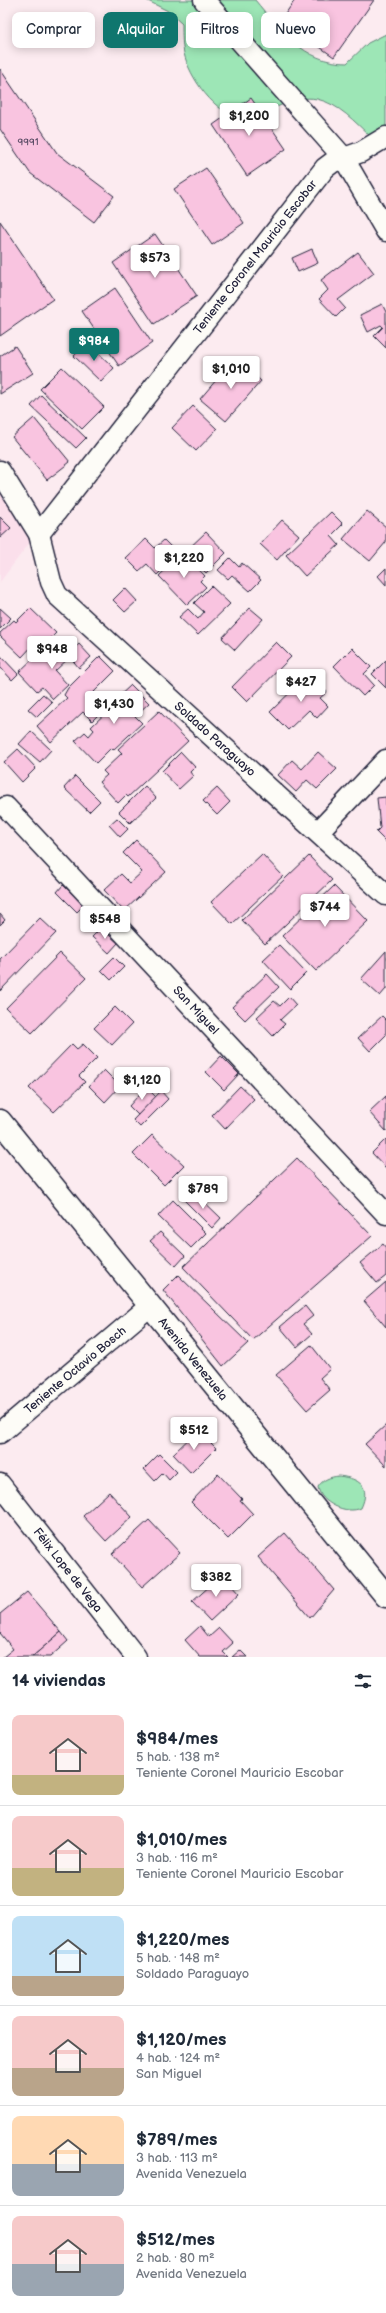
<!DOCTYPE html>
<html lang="es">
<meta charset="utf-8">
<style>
body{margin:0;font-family:"Balsamiq Sans",sans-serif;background:#f2f2f3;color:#1f2937;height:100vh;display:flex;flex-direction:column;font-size:15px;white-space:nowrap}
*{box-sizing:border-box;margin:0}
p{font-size:13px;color:#747a83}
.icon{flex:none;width:22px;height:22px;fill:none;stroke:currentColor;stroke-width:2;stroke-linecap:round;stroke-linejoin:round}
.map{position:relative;height:1657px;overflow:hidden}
.side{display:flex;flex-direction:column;background:#fff;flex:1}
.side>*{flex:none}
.hud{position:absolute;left:12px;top:12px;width:362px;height:36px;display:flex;gap:8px}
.price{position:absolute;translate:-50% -34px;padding:0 9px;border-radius:4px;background:#fff;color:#222;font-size:13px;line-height:26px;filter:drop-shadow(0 1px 2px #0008)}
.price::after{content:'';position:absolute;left:50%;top:24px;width:12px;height:9px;margin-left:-6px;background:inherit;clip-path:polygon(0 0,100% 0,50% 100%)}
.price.current{background:#0f766e;color:#fff}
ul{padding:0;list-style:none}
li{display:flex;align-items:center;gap:12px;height:100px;padding:0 12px}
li+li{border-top:1px solid #e0e1e3}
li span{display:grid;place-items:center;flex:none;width:112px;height:80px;border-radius:8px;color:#555}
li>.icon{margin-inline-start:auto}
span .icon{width:48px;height:48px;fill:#fffc;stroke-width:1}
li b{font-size:17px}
h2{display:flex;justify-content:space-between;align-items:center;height:48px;padding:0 12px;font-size:17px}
.tag{padding:0 14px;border-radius:8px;background:#fff;box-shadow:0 2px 10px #0003;font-size:14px;line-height:36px}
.tag.current{background:#0f766e;color:#fff}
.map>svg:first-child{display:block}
</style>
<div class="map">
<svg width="386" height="1657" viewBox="0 0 386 1657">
<rect width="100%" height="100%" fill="#fcebf0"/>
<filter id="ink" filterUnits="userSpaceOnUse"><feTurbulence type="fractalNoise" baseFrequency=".025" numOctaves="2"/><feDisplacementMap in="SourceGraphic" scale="8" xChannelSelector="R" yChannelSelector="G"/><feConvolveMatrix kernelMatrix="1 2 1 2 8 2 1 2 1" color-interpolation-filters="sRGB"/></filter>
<g filter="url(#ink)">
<path fill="#fbdfeb" d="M0,483L14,505L30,542L0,582Z"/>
<g fill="#9de6b6" stroke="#608478">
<path d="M146,0H255C280,30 304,63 347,63L368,43L386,34V134L371,137C355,122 339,104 317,99C293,94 271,113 249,117C221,122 192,82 185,57C182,47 182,35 182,24L168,11Z"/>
<path d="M339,1476C360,1479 371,1486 361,1508C347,1515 320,1503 318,1487C323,1479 330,1477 339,1476Z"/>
</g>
<g fill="#f9c4e0" stroke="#22223b">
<path d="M295,0H374L334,57L281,20Z"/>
<path d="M0,69L57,153L114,196L94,222L30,173L0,129Z"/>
<path d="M251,98L286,149L247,176L213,125Z"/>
<path d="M206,168L244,223L212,245L174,189Z"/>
<path d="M0,221L53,299L0,336Z"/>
<path d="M155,234L197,296L154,324L113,263Z"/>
<path d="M312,249L318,263L298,272L292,258Z"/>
<path d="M358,252L374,273L338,300L345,308L336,317L319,299L328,290L321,280Z"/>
<path d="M115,288L152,343L119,366L82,311Z"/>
<path d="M382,304L386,312V348L374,336L383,327L381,325L368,332L360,315Z"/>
<path d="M87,342L114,368L101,382L74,356Z"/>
<path d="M15,346L33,373L0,394V356Z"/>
<path d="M235,358L261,381L226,421L200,399Z"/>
<path d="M62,367L104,407L82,429L40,389Z"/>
<path d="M41,395L86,438L76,448L31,406Z"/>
<path d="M193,406L217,429L196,451L172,428Z"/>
<path d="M34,418L70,462L47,480L12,437Z"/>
<path d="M367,511L386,527V542L370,561L343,539Z"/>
<path d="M331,512L343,524L331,536L339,545L305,576L286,555Z"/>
<path d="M0,517L11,528L0,538Z"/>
<path d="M282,520L299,535L277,560L260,544Z"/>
<path d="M206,532L226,553L206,573L185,552Z"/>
<path d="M146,539L155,548L164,540L178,554L157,575L147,564L139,571L126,558Z"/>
<path d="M183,553L205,576L200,581L206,587L187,605L159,576Z"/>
<path d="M230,558L239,567L242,563L261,580L250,591L232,575L228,579L218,570Z"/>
<path d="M386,568V585L378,576Z"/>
<path d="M211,586L230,604L198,635L179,617L188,609L198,619L204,612L194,603Z"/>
<path d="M125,588L137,601L125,612L113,600Z"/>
<path d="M0,608L11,618L0,629Z"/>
<path d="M30,608L56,633L42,647L36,642L22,657L0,636V633L14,620L16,622Z"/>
<path d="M250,608L263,619L235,650L222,638Z"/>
<path d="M276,642L291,657L247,702L232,687Z"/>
<path d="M79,644L91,657L79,668L70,657L55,671L68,685L53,699L42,687L37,691L19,672L39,653L46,661L60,648L67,655Z"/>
<path d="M352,648L371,667L364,674L374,685L363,696L334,666Z"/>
<path d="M1,656L18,674L12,680L0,667Z"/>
<path d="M100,656L115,671L85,701L99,714L92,721L83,712L51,742L37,726L67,698L64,695L68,688Z"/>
<path d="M386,660V688L372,674Z"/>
<path d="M309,674L327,692L320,698L328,706L317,718L309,710L288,730L270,712Z"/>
<path d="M131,685L149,703L135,716L142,723L113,750L111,748L96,763L75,741L85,732L89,736L94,730L91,727L118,701L116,699Z"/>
<path d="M43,694L52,702L37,717L28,709Z"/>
<path d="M159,711L188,741L128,797L126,795L118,803L99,782L107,775L103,771L122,753L118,749Z"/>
<path d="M31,731L51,750L40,762L19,744Z"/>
<path d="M18,749L36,768L22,782L4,762Z"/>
<path d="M181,752L195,767L190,772L193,776L179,789L162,771Z"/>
<path d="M318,752L337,769L317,789L307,780L296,792L278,775L292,760L302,769Z"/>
<path d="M75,776L100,801L89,812L64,788Z"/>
<path d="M145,786L156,798L130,823L119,812Z"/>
<path d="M217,788L230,802L217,815L203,801Z"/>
<path d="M386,797V842L376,832L380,828L377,798Z"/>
<path d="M117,818L128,829L120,837L109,825Z"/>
<path d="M136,840L166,872L124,911L104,890L121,874L130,883L142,872L123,853Z"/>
<path d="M262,854L283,876L232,924L211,902Z"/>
<path d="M309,856L332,880L265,944L242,920Z"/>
<path d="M63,885L84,905L77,912L57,892Z"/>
<path d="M334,886L368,921L316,971L282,936Z"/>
<path d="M0,914L5,920L0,925Z"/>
<path d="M40,918L56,933L0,991V959Z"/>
<path d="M101,928L118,943L109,953L92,937Z"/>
<path d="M279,945L306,973L290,989L263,960Z"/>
<path d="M386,951V989L380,996L361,979Z"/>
<path d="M60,953L86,978L32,1033L6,1008Z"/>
<path d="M114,957L124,967L111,980L101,970Z"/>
<path d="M267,974L279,987L245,1020L232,1007Z"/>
<path d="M289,997L296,1005L280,1020L285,1024L273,1036L256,1018L274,1001L280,1006Z"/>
<path d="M115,1007L132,1024L112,1045L94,1028Z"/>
<path d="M382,1016L386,1020V1035L370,1051L358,1038Z"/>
<path d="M72,1044L77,1049L83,1044L97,1058L79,1076L85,1082L54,1112L29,1088Z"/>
<path d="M221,1056L239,1074L224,1090L206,1072Z"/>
<path d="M104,1070L120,1086L105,1102L89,1086Z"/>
<path d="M240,1086L254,1099L225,1129L212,1115Z"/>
<path d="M146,1087L156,1097L138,1115L129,1106Z"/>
<path d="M161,1091L168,1099L140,1127L133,1120Z"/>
<path d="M386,1096V1131L369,1112Z"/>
<path d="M152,1135L184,1165L164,1185L133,1154Z"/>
<path d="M386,1139V1168L372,1153Z"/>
<path d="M297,1158L372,1236L253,1340L183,1267Z"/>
<path d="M194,1192L221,1218L212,1228L185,1201Z"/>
<path d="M173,1200L206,1233L191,1248L158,1216Z"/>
<path d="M160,1232L185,1256L176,1266L150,1241Z"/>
<path d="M383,1244L386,1248V1276L377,1283L360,1263Z"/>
<path d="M178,1275L248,1343L223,1366L163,1290Z"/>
<path d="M386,1282V1327L364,1301Z"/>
<path d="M305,1306L313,1316L303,1324L312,1334L297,1347L280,1327Z"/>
<path d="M311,1345L330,1369L320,1378L330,1390L307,1410L276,1375Z"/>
<path d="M386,1425V1466L365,1444Z"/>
<path d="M198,1430L216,1448L191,1473L173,1454Z"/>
<path d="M159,1454L177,1472L169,1480L163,1473L155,1481L144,1469Z"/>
<path d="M218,1474L242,1499L240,1500L253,1514L228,1539L191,1502Z"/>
<path d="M109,1492L132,1517L106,1541L83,1516Z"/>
<path d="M149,1520L180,1553L142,1587L112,1554Z"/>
<path d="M285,1533L334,1590L310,1618L258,1557Z"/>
<path d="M222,1575L239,1594L210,1621L192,1602Z"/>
<path d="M27,1592L61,1632L32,1657H3L13,1649L0,1633V1614Z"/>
<path d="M200,1626L209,1637L219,1628L233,1643L223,1652L228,1657H200L185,1640Z"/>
<path d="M61,1632L68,1641L50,1657H32Z"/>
<path d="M240,1650L247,1657H232Z"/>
</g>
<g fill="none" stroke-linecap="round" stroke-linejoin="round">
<defs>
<g id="minor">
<path d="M204,0L343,157L386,231"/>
<path d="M0,471L39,534L51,582L57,595L386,895"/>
<path d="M39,534L325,168L333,162L361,152L386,137"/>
<path d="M6,807L386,1214"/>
<path d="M318,832L386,760"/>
<path d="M0,1433L150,1306"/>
<path d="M0,1484L136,1657"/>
</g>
<path id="secondary" d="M0,1121L386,1596"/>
</defs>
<use href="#minor" stroke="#22223b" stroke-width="23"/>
<use href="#secondary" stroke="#22223b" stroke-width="25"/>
<use href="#minor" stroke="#fdfcf7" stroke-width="20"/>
<use href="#secondary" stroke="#fdfcf7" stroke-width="22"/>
</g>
</g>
<g text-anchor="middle" stroke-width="4" stroke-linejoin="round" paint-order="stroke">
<g font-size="10" fill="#584a64">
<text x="28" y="145">9991</text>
</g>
<g font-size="12" fill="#22223b" stroke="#fdfcf7">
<text transform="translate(255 257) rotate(-52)" y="4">Teniente Coronel Mauricio Escobar</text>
<text transform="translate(215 739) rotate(42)" y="4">Soldado Paraguayo</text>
<text transform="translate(196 1010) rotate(47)" y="4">San Miguel</text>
<text transform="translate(193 1359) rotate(51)" y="4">Avenida Venezuela</text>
<text transform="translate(75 1370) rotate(-40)" y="4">Teniente Octavio Bosch</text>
<text transform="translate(68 1570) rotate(52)" y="4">Félix Lope de Vega</text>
</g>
</g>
</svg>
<b class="price" style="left:249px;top:137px">$1,200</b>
<b class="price" style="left:155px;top:279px">$573</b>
<b class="price current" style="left:94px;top:362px">$984</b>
<b class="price" style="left:231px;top:390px">$1,010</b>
<b class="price" style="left:184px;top:579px">$1,220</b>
<b class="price" style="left:52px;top:670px">$948</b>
<b class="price" style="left:301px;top:703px">$427</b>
<b class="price" style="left:114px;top:725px">$1,430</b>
<b class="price" style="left:325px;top:928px">$744</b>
<b class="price" style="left:105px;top:940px">$548</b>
<b class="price" style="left:142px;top:1101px">$1,120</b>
<b class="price" style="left:203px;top:1210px">$789</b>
<b class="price" style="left:194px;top:1451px">$512</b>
<b class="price" style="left:216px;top:1598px">$382</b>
<div class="hud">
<a class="tag">Comprar</a>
<a class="tag current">Alquilar</a>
<a class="tag">Filtros</a>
<a class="tag">Nuevo</a>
</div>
</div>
<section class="side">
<h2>14 viviendas<svg class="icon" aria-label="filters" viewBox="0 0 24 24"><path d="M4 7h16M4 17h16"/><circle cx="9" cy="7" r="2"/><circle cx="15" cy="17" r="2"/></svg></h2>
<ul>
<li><span style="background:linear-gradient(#f6c9c9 75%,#c2b280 0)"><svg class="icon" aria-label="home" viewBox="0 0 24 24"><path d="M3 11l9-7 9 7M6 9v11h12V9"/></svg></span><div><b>$984/mes</b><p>5 hab. · 138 m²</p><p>Teniente Coronel Mauricio Escobar</p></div></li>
<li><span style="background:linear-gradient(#f6c9c9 65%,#c2b280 0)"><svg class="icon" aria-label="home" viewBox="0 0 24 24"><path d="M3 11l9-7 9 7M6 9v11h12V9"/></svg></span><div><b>$1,010/mes</b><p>3 hab. · 116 m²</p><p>Teniente Coronel Mauricio Escobar</p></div></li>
<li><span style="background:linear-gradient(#bfe0f5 75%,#b9a48a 0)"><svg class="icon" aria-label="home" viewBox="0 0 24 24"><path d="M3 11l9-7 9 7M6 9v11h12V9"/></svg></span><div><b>$1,220/mes</b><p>5 hab. · 148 m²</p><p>Soldado Paraguayo</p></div></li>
<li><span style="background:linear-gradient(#f6c9c9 65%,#b9a48a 0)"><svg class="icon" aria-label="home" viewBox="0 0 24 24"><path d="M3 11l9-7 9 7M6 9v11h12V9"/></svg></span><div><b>$1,120/mes</b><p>4 hab. · 124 m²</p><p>San Miguel</p></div></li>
<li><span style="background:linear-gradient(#ffd9b3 60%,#9aa5b1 0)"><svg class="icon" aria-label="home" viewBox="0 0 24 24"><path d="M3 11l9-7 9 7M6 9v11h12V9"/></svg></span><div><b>$789/mes</b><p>3 hab. · 113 m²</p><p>Avenida Venezuela</p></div></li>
<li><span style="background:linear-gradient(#f6c9c9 60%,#9aa5b1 0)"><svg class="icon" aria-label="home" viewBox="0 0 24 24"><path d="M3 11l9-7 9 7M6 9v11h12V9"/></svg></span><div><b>$512/mes</b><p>2 hab. · 80 m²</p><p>Avenida Venezuela</p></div></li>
</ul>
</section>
